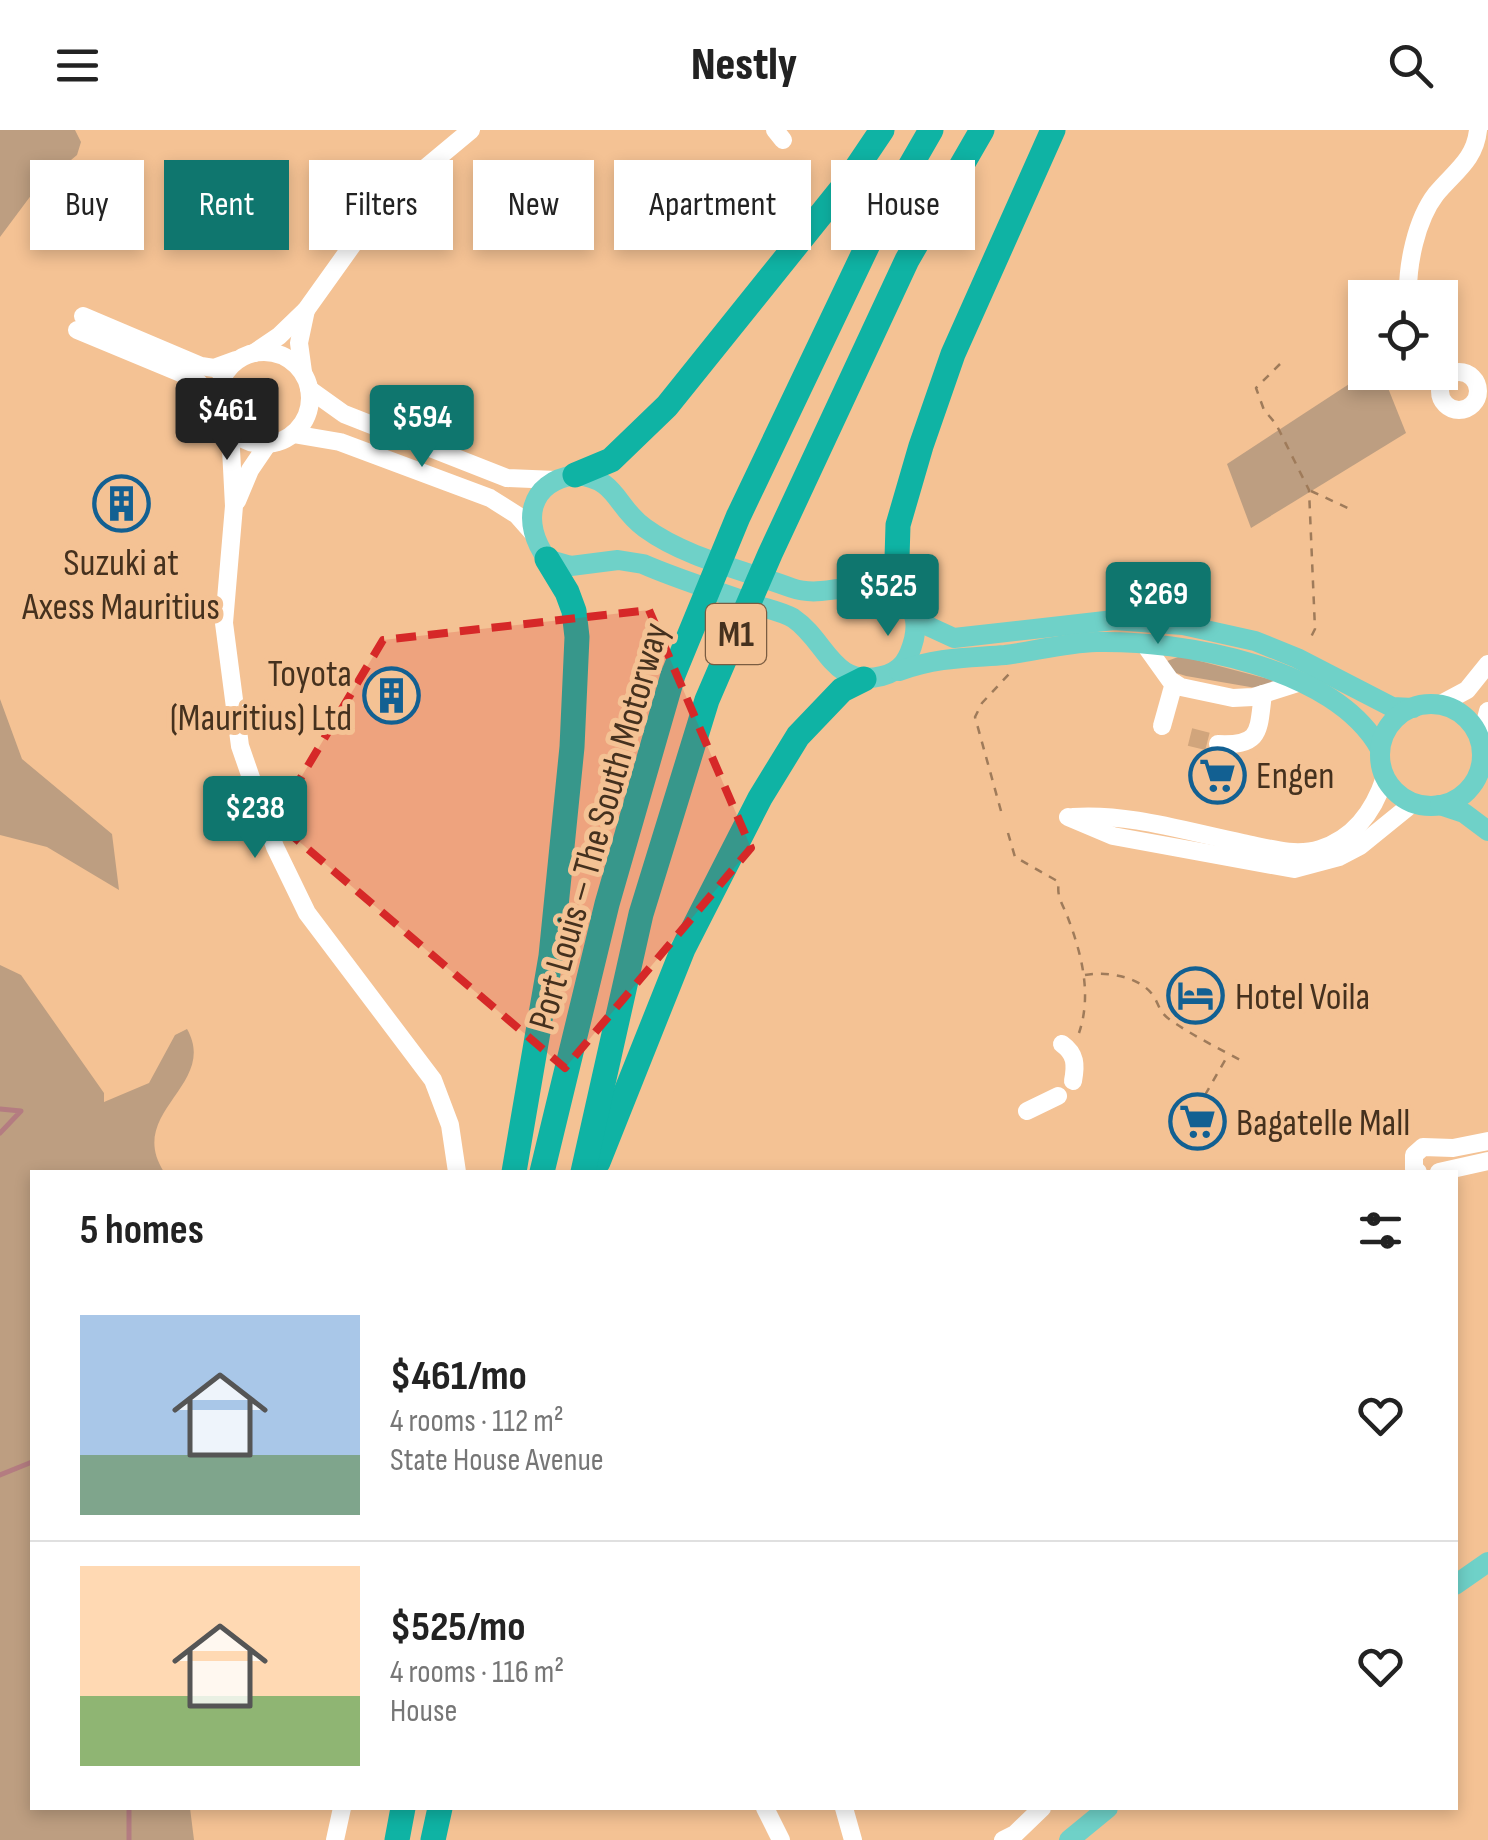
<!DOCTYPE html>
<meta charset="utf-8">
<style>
body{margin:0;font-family:"Sofia Sans Condensed",sans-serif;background:#f2f2f2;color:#222;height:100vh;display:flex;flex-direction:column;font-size:38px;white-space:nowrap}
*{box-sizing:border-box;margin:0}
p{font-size:32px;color:#767676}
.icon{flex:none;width:55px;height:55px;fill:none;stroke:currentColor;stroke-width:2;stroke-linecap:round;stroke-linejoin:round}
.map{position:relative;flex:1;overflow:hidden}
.side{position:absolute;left:30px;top:1040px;width:1428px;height:640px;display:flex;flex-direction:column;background:#fff;border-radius:0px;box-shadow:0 5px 15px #0003}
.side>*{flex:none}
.hud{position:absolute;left:30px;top:30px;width:1430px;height:90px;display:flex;gap:20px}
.buttons{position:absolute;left:1348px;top:150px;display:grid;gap:20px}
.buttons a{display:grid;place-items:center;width:110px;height:110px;border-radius:0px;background:#fff;box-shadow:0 5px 15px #0003;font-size:50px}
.price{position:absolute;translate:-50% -85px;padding:0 22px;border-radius:10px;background:#0f766e;color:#fff;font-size:32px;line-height:65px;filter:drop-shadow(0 2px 5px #0008)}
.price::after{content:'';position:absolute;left:50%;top:60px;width:30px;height:22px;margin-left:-15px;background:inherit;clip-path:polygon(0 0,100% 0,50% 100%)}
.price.selected{background:#222;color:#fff}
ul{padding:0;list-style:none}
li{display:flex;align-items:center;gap:30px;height:250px;padding:0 50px}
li+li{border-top:2px solid #e0e0e0}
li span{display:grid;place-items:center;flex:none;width:280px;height:200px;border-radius:0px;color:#555}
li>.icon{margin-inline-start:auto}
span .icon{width:120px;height:120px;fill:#fffc;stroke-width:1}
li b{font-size:42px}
h2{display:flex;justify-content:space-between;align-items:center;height:120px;padding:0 50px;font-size:42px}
.chip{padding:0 35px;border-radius:0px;background:#fff;box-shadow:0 5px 15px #0003;font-size:35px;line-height:90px}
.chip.selected{background:#0f766e;color:#fff}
header{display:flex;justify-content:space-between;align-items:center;height:130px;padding:0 50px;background:#fff;font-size:45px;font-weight:800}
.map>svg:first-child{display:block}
</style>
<header><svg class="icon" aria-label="menu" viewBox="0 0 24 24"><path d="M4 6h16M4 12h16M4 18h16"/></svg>Nestly<svg class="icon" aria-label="search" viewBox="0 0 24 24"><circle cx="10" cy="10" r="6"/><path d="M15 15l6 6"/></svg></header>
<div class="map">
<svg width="1488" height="1710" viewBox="0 0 1488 1710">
<rect width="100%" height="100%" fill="#f4c294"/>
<g fill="#bd9e81">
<path d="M0,0H75L81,12L77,25L35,60L0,107Z"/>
<path d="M1366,243H1382L1406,303L1251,398L1227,334Z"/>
<path d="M1181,526L1280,552L1256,558L1186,546L1173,542L1167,531Z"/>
<path d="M0,569L22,629L112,704L119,760L47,717L0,705Z"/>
<path d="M0,835L21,845L104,963V972L149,953L175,905L187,899C219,955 125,982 164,1042H32V1678H190L194,1710H0Z"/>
</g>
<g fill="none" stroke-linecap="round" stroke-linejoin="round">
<g stroke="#b47c81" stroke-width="5">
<path d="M0,979L21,981L0,1003"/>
<path d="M0,1345L32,1332"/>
<path d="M129,1710V1678"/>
</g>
<path stroke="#d1a57c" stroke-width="18" stroke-dasharray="18 9" stroke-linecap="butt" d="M1190,607L1218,614"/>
<g stroke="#9f7b5a" stroke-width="2.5" stroke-dasharray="8 8" stroke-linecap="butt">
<path d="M1280,234L1256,258L1264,280L1276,294L1309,360L1315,499L1309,511"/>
<path d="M1311,361L1350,379"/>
<path d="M1001,681L975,587L982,573L1009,544"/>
<path d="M1008,703L1015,727L1059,752C1056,767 1063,774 1068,788C1082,825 1092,865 1079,903"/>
<path d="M1085,845C1105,841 1138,846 1152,864C1159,873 1158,881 1169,889C1193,906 1220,919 1246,933"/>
<path d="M1205,965L1228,925"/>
<path d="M1455,1271V1275"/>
</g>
<g stroke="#fff" stroke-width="18">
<path d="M775,0L783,10"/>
<path d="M1408,168C1407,135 1416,90 1436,64C1454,42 1475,30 1478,0"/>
<path d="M83,186L201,236L214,238L236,230"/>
<path d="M77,200L195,249L220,275"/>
<circle cx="264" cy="268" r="46"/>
<path d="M254,223L279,206L306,180L381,75L471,0"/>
<path d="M303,242L299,213L306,180"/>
<circle cx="1459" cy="261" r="19"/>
<path d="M309,259L344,284L507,348L556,350"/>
<path d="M230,300L234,376L224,493L240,616L275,717L307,783L433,950L450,995L457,1042"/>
<path d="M293,304L340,312L490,368L517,385L532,402"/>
<path d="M237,371L250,340L267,315"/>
<path d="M1145,515L1170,550L1181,557L1233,568L1253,567L1298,553"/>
<path d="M1439,575L1467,560L1488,534"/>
<path d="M1162,596L1174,553"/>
<path d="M1480,612L1488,581"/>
<path d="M1218,614C1262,616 1258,601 1263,564"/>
<path d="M1068,687L1113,706L1294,739L1339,727L1360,716L1413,673"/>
<path d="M1073,687C1129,683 1188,702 1243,713C1268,718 1295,727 1320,719C1355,708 1374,681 1385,647"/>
<path d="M1062,914C1076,924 1076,935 1073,951"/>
<path d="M1027,981L1058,966"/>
<path d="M1418,1042L1414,1039V1025L1423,1017L1453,1018L1488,1011"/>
<path d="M1439,1042L1488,1031"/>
<path d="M765,1678L781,1710"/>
<path d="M844,1678L853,1710"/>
<path d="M335,1710L342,1678"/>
<path d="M1003,1710L1015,1704L1042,1678"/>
</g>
<g stroke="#6fd1c8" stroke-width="20">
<path d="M575,345C618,348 615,377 645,398C686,428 744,440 792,458C831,472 877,436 907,473C916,484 917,495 914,509C909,529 902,541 882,546C832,558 827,511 793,488C781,481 763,478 750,473C714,460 677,449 643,434L618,430L571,436L547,429C521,393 528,352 575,345Z"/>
<path d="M915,484L930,497L954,508L1114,490L1183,495L1255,511L1297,528L1392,577L1413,578"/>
<path d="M899,541C938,527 966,528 1005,525C1035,521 1066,513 1096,512C1183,510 1335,537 1380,619"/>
<circle cx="1431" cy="625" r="51"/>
<path d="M1440,675L1464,683L1488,701"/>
<path d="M1455,1455L1488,1432"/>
<path d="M1069,1710L1108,1678"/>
</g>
<g stroke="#0fb3a4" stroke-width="25">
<path d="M575,345L611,330L667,276L847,52L882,0"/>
<path d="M896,462L898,395L921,316L953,224L1053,0"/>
<path d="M598,1032L683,819L760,668L798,606L842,560L864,549"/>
<path d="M514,1042L551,826L572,617L577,507L574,481L567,462L547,429"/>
<path d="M542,1042L607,774L673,545L738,387L882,85L931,0"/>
<path d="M583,1042L641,784L707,570L770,424L907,130L982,0"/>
<path d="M397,1710L403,1678"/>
<path d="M433,1710L440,1678"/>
</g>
</g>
<path fill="#d62828" fill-opacity="0.2" stroke="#d62828" stroke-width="8" stroke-dasharray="20 12" stroke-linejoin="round" d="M649,480L751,718L565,938L275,691L383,510Z"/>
<defs>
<symbol id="building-ring" viewBox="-11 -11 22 22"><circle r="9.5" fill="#f4c294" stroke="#126092" stroke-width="1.5"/><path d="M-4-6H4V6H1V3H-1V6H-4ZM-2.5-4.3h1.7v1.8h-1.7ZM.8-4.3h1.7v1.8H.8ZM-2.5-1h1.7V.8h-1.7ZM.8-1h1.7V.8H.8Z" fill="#126092"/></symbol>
<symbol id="supermarket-ring" viewBox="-11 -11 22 22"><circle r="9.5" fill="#f4c294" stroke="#126092" stroke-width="1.5"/><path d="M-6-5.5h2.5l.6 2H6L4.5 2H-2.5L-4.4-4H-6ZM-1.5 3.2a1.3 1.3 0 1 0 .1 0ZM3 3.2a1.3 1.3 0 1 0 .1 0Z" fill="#126092"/></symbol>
<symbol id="hotel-ring" viewBox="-11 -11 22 22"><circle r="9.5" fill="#f4c294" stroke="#126092" stroke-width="1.5"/><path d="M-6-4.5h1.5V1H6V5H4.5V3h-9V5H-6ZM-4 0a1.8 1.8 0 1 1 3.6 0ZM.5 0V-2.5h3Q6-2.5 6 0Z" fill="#126092"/></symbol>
</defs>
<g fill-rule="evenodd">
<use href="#building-ring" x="90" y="342" width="63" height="63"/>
<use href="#building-ring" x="360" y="534" width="63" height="63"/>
<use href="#supermarket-ring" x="1186" y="614" width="63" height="63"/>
<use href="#hotel-ring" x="1164" y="834" width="63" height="63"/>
<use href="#supermarket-ring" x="1166" y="960" width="63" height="63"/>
</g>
<g text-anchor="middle" stroke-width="10" stroke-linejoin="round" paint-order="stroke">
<rect fill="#f4c294" stroke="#7a5c41" stroke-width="2.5" x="706" y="474" width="60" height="60" rx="8"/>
<g font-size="35" font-weight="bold" fill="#45311e">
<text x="736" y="516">M1</text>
</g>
<g font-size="38" fill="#45311e" stroke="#f4c294" text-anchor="start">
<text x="121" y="445" text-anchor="middle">Suzuki at<tspan x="121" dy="44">Axess Mauritius</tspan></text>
<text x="352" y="556" text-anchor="end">Toyota<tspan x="352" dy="44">(Mauritius) Ltd</tspan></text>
<text x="1256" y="658">Engen</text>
<text x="1235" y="879">Hotel Voila</text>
<text x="1236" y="1005">Bagatelle Mall</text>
</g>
<g font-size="38" fill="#45311e" stroke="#f4c294">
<text transform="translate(598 696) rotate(-74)" y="13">Port Louis – The South Motorway</text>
</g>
</g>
</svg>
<div class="buttons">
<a><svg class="icon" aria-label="locate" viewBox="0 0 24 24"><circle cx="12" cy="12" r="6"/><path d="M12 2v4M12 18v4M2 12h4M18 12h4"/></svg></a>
</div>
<b class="price selected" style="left:227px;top:333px">$461</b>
<b class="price" style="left:422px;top:340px">$594</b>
<b class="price" style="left:888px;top:509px">$525</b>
<b class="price" style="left:1158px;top:517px">$269</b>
<b class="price" style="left:255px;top:731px">$238</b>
<div class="hud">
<a class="chip">Buy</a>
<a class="chip selected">Rent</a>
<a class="chip">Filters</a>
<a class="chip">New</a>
<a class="chip">Apartment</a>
<a class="chip">House</a>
</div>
<section class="side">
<h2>5 homes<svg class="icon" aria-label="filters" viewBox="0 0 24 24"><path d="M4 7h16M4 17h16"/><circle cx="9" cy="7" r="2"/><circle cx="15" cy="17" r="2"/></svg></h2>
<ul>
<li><span style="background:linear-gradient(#a9c7e8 70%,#7fa58c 0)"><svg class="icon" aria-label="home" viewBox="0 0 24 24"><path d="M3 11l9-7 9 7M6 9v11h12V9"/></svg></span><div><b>$461/mo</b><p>4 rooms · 112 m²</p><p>State House Avenue</p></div><svg class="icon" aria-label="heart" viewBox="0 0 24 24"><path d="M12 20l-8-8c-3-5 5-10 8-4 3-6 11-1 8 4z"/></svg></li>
<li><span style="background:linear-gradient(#ffd9b3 65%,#8fb573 0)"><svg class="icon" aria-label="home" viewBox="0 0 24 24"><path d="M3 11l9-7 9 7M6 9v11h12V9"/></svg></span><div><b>$525/mo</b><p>4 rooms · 116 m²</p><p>House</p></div><svg class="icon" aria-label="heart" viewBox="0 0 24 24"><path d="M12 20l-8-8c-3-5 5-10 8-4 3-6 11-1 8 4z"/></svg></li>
</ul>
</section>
</div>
